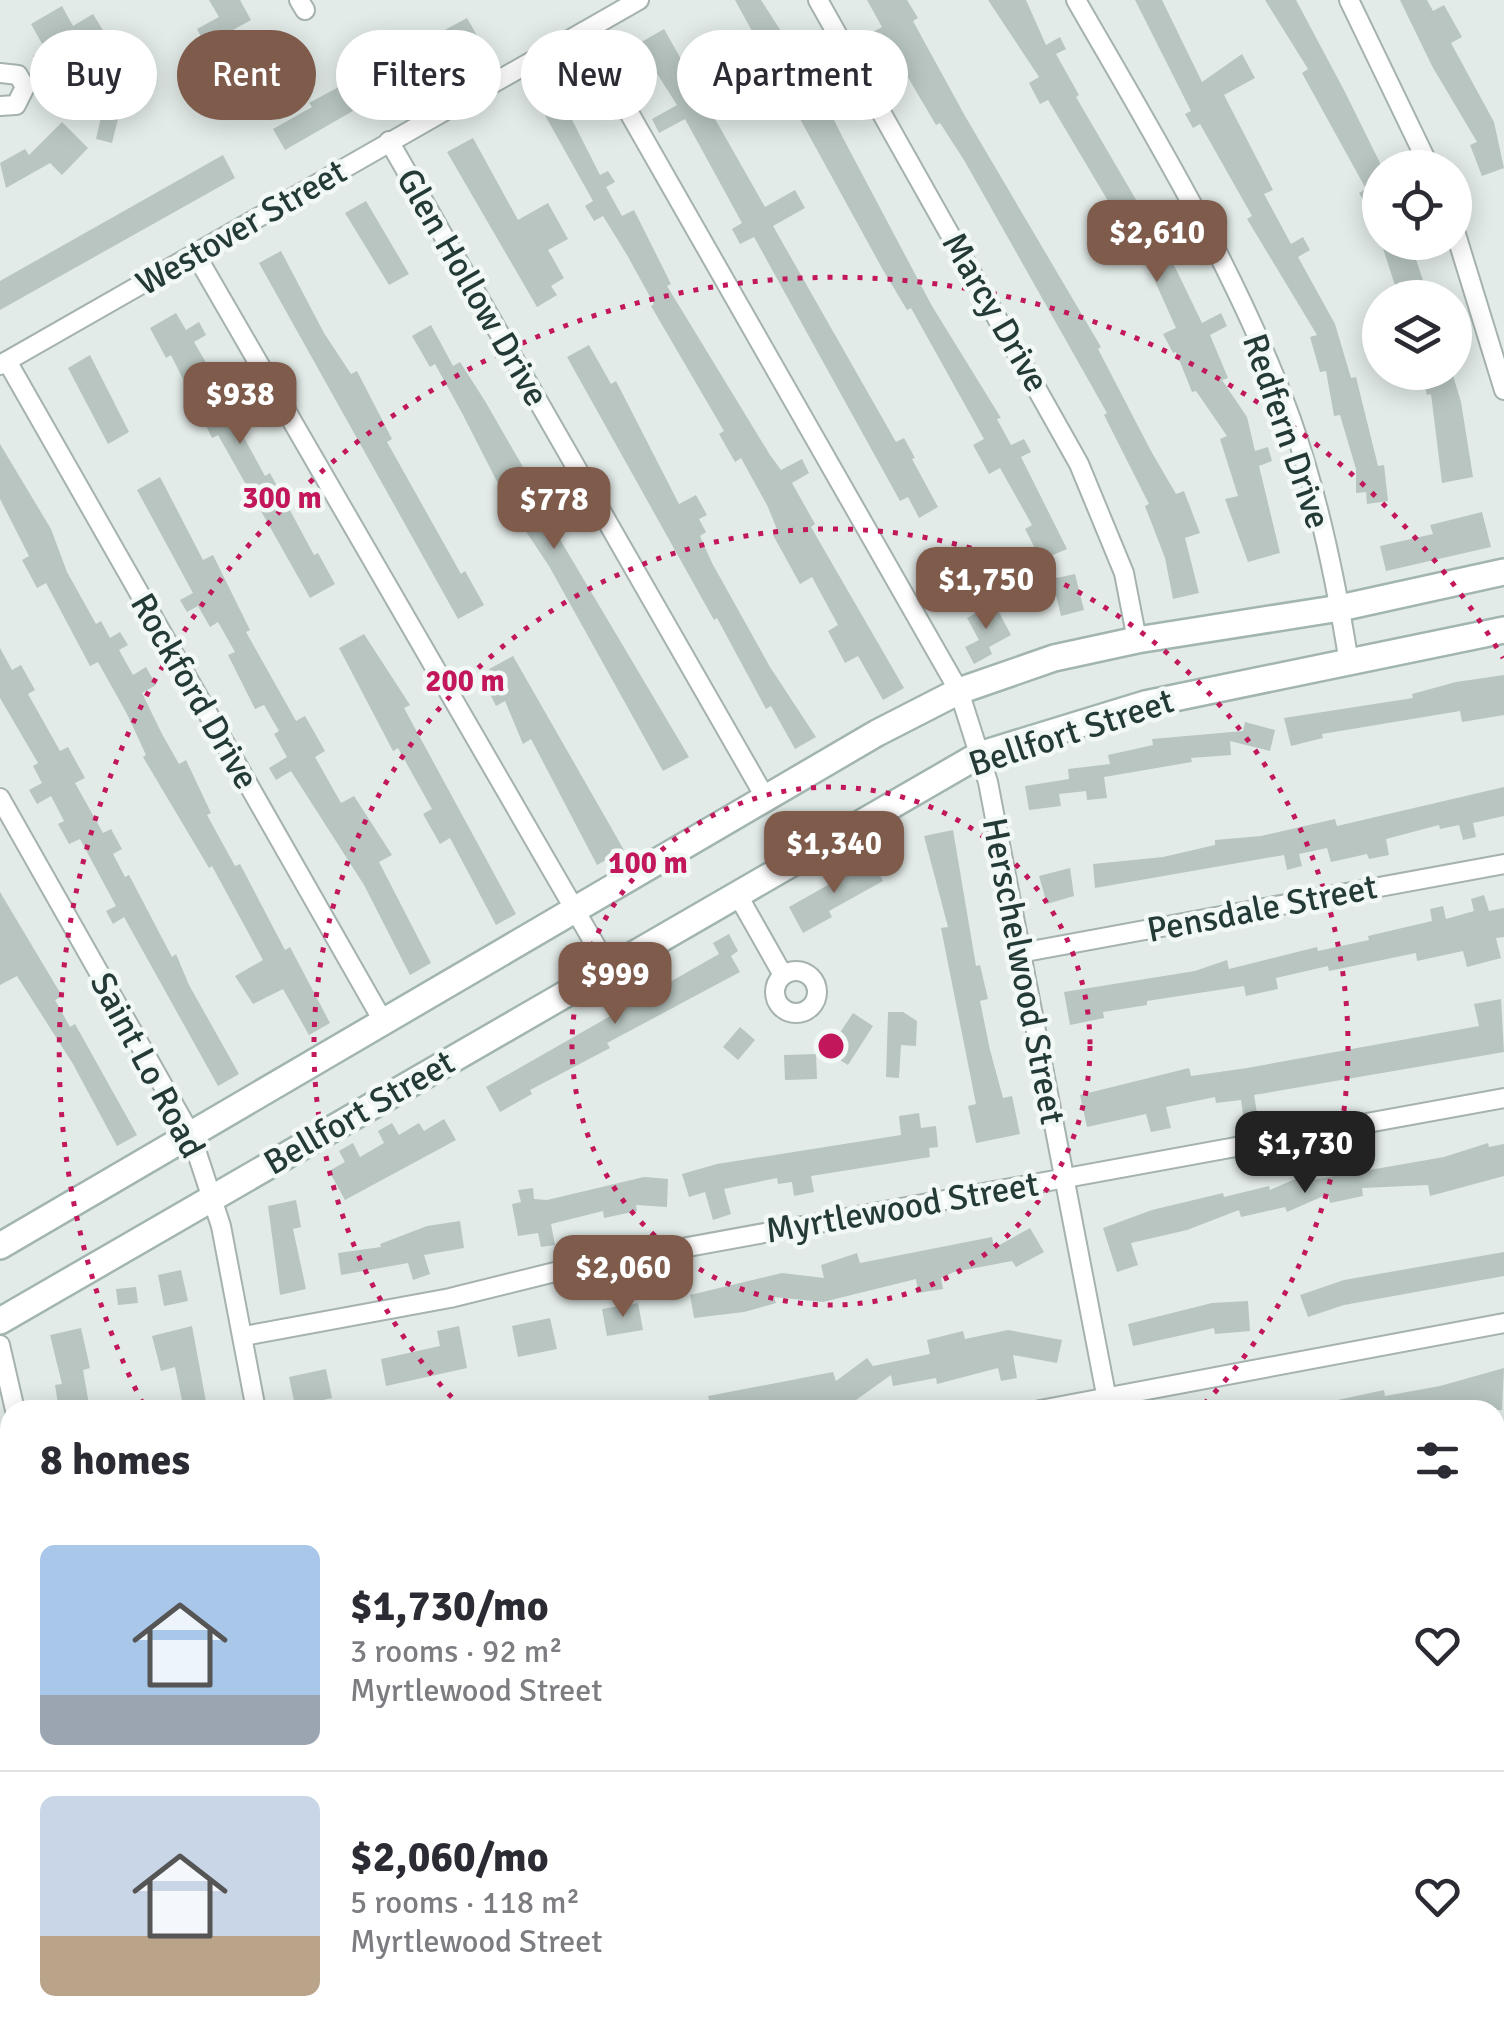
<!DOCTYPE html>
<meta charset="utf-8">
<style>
body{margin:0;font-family:Signika,sans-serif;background:#f2f2f3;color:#2b2b33;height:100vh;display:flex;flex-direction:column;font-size:38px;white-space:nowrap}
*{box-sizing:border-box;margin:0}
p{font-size:32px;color:#7c7c81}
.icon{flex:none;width:55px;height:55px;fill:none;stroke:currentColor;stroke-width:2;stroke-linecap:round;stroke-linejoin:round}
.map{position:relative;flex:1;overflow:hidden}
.drawer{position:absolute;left:0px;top:1400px;width:1505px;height:642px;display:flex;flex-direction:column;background:#fff;border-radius:30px 30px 0 0;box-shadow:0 5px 25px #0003}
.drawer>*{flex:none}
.guide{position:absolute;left:30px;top:30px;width:1000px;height:90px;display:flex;gap:20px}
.controls{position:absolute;left:1362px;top:150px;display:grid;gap:20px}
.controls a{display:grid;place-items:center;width:110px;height:110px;border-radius:50%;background:#fff;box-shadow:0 5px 25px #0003;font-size:50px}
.price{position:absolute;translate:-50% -85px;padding:0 22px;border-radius:20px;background:#7e5b4a;color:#fff;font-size:32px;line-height:65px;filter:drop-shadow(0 2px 5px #0008)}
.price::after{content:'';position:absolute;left:50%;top:60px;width:30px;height:22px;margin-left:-15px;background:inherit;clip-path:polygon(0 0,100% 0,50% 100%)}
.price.on{background:#222;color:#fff}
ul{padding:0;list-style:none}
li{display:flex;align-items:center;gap:30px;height:250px;padding:0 40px}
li+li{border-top:2px solid #e1e1e2}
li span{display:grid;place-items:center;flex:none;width:280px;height:200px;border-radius:15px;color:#555}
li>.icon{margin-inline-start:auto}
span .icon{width:120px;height:120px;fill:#fffc;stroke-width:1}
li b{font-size:42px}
h2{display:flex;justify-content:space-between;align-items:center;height:120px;padding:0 40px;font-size:42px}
.chip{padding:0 35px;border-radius:45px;background:#fff;box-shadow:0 5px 25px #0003;font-size:35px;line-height:90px}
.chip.on{background:#7e5b4a;color:#fff}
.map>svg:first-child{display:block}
</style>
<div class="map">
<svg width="1504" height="2041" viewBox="0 0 1504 2041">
<rect width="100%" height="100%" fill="#e2ebe8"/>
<g fill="#b8c5c1">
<path d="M209,0H240L251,20L208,44L218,60L195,73L183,52L203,41L197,29L219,17Z"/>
<path d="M735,0H761L788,42L800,35L821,69L830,86L820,92L842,136L932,306L1001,418L997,419L1011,445L1024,439L1031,452L1021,457L1067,549L1041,560L1025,529L1032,525L1000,468L989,474L973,445L984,439L911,308L907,310L883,270L772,68L760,74L741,40L753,33Z"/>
<path d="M867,0H907L918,18L913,21L965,116L1101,347L1098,349L1151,451L1176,494L1184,491L1200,533L1185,538L1199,593L1173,599L1165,558L1145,506L1149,504L1104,415L1107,413L964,160L940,123L936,125L890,47L883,51L873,32L882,27Z"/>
<path d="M988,0H1026L1046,45L1060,37L1066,49L1056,54L1079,95L1076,97L1173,263L1202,323L1221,313L1227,326L1210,335L1228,378L1222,380L1247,417L1255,451L1268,447L1272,461L1259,466L1280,553L1248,562L1225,499L1238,496L1220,439L1227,436L1196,391L1192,392L1176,352L1173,353L1163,334L1176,328L1152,275L1048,100L1040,104L1029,83L1039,77Z"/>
<path d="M1135,0H1162L1202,82L1242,54L1255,78L1224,95L1273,190L1264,194L1291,244L1303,237L1310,250L1298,257L1335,324L1351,378L1356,377L1378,466L1384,465L1388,501L1367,504L1366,492L1356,493V469L1340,415L1334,416L1326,371L1320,372L1310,337L1317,335L1247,219L1252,216L1200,124L1193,128L1185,114L1191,111Z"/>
<path d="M1265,0H1296L1345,92L1380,163V230L1359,193L1366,189L1302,73L1308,69Z"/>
<path d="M1400,0H1427L1433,11L1444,5L1462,37L1451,43L1494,122L1504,168L1482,176L1470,145L1477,142L1432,66Z"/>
<path d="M62,6L73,26L93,14L104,32L40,69L33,56L45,49L31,24Z"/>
<path d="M467,18L479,39L438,62L445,74L429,83L423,72L399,85L406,99L394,106L386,92L285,150L273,129L312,107L309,103Z"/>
<path d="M664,29L765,207L795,190L805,208L773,226L896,442L904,438L915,458L912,459L938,507L919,518L908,497L900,501L754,237L740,244L732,229L742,223L685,119L659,133L652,119L677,105L638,44Z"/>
<path d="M93,65L94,78L105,77L107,98L70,102L66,67Z"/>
<path d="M557,90L600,175L608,171L615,182L606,187L622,216L634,210L671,284L667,286L770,455L781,470L802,459L809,473L792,483L815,524L811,527L904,688L883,700L858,656L845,663L828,631L838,625L812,577L800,584L773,535L778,532L768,507L741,458L735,462L719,434L724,431L651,306L654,304L627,255L603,216L594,221L585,206L593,201L537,101Z"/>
<path d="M127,98V115H119L112,143L96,139L105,99Z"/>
<path d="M62,122L88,148L62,175L50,163L6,188L0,163L25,149L29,155Z"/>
<path d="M473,138L518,220L548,203L568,239L548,250L564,278L551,286L557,295L537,307L447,152Z"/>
<path d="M223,155L235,178L0,310V281Z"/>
<path d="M366,201L409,274L389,285L345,213Z"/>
<path d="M1381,242H1410L1429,298H1399Z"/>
<path d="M281,251L324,333L351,374L357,371L392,439L387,442L461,574L465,571L484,605L458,619L259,263Z"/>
<path d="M176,313L186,330L199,322L206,335L194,342L211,371L218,367L225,380L220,383L233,407L247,399L256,415L237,425L265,476L270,473L314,555L318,553L335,584L310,598L218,435L212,438L171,355L166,358L150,328Z"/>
<path d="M431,325L453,366L460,362L485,401L538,493L530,498L547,529L552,526L689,757L663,771L549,566L519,521L510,526L504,513L511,509L462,413L435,364L430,367L412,336Z"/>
<path d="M589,345L611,384L616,381L679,504L696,495L707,515L699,519L706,532L700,536L712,563L770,667L816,737L795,749L771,706L766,709L717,618L714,620L567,357Z"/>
<path d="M90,355L129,432L108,444L68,368Z"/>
<path d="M1420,372H1452L1461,402L1473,477L1442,483L1431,394L1427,395Z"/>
<path d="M0,444L51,529L67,572L96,624L101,621L110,638L120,632L128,645L119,650L133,675L146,667L156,685L142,693L162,734L179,764L186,760L211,813L207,815L235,866L240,864L285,950L290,947L330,1023L309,1035L283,989L253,1004L235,976L263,960L212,866L209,868L143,757L146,755L127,714L98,662L90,666L46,583L37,588L22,560L29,556L0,499Z"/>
<path d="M160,477L203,560L213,555L250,630L246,632L296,721L305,716L325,751L315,757L341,803L354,796L392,855L379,862L431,963L410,975L364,885L291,771L276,780L269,768L287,757L274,734L279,731L264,705L255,709L228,655L235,652L218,622L210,627L198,606L187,612L180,600L193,593L137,490Z"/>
<path d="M1482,512L1491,547L1386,571L1380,546L1433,534L1430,525Z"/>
<path d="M1075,574L1084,610L1061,616L1052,579Z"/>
<path d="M994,603L1011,635L989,647L992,654L974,664L965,647L979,640L967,618Z"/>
<path d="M364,634L410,705L404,708L516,914L496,925L450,838L440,844L423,814L432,809L398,748L393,751L339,648Z"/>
<path d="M0,648L12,670L21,665L35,690L28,694L60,751L68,747L85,778L75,783L103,833L111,829L122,849L113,854L125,877L129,875L172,957L176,954L189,985L239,1074L218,1086L124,917L113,924L106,911L116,906L80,839L69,844L58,824L64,821L51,796L37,804L29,790L42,783L33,766L38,763L0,698Z"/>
<path d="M513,656L624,850L597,865L531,739L523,744L505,701L496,706L490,694L500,689L489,669Z"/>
<path d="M1504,675V715L1462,722L1460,711L1322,734L1323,738L1291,746L1284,718L1413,698L1412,694L1456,682Z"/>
<path d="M1245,722L1275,730L1270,751L1230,741L1231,755L1191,758L1192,762L1104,777L1107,798L1087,800L1086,791L1059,794L1061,806L1029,810L1025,786L1069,779L1068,769L1110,764L1108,755L1153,745L1152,739L1243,731Z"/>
<path d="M1504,787V816L1473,823L1476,837L1463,840L1459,825L1440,829L1439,825L1386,839L1389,855L1369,859L1367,854L1331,862L1327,848L1299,854L1302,866L1287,870L1284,855L1095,888L1093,864L1163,857L1215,845V840L1261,836L1335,819L1337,826Z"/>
<path d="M953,830L976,966L980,965L988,999L980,1001L990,1050L1003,1098L1012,1096L1020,1134L976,1143L968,1106L976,1104L941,928L948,927L924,836Z"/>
<path d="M872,860L883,881L829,911L832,917L803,933L789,907Z"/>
<path d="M1070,868L1074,896L1047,904L1039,876Z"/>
<path d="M0,892L62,996L55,1000L70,1027L75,1024L137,1135L117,1146L73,1064L17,976L0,985Z"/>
<path d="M1484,895L1489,911L1504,908V937L1496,938L1501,958L1467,967L1463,951L1417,961L1416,953L1329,971L1328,966L1276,978L1278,989L1246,996L1244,986L1147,1001V1005L1103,1012L1104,1018L1070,1025L1064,992L1195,971L1227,960L1229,969L1317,947L1318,951L1369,940L1368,936L1432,921L1430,909L1443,906L1446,919L1474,911L1471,899Z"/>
<path d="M729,934L738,951L731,956L740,972L607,1043L610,1048L530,1090L532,1094L500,1112L486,1087L719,954L713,943Z"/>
<path d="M1501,999L1504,1052L1254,1095L1257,1113L1243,1114L1241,1100L1216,1103L1215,1097L1166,1107L1171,1128L1151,1132L1146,1114L1087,1127L1080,1095L1189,1068L1191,1076L1247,1068L1479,1026L1474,1004Z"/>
<path d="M888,1012H903L917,1021L916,1046L901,1045L899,1078L886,1077Z"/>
<path d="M853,1013L873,1026L848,1065L827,1052Z"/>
<path d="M740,1027L755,1040L738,1060L723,1047Z"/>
<path d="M816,1054L817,1079L785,1080L784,1055Z"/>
<path d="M919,1113L921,1128L936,1126L938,1147L929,1148L930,1157L811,1176L814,1192L794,1196L792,1182L778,1184L777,1178L724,1189L731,1214L713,1220L705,1192L689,1197L682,1174L717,1164L901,1135L899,1116Z"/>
<path d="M444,1119L456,1140L345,1200L329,1171L345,1162L339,1151L353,1143L360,1157L384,1143L378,1131L392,1123L399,1135L419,1123L424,1131Z"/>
<path d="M1488,1143L1489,1147L1504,1144V1176L1430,1196L1428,1185L1362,1188L1363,1196L1330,1203L1328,1194L1287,1212L1285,1207L1241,1217L1239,1210L1187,1230L1131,1243L1138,1265L1117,1272L1103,1228L1152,1210L1223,1193L1224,1197L1269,1186L1270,1190L1309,1173L1312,1180L1444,1157Z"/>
<path d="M644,1177L668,1179L667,1207L636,1205L637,1211L604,1218L603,1211L551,1224L555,1245L541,1247L538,1233L518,1236L512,1204L521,1202L518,1190L533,1188L534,1199L547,1200Z"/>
<path d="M296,1200L301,1227L293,1229L306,1289L280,1295L268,1206Z"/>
<path d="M460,1221L464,1248L424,1255L430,1274L413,1280L408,1263L341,1275L338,1253L381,1247L380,1244L427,1226Z"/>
<path d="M1030,1228L1044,1252L1016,1267L1012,1261L954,1272L941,1278L943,1289L918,1293L916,1279L823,1302L774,1297L776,1303L744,1312L694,1318L690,1295L782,1273L824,1278L821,1265L857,1253L860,1263L992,1237L994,1248Z"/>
<path d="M1504,1252V1276L1344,1305L1308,1317L1300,1295L1344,1280Z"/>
<path d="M181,1270L188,1301L164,1306L158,1275Z"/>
<path d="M136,1287L138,1303L118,1305L116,1289Z"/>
<path d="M1248,1301L1250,1331L1215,1334L1214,1328L1133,1346L1128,1324L1212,1303Z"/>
<path d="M638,1303L643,1330L607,1336L602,1309Z"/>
<path d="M550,1318L557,1349L518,1357L512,1326Z"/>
<path d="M192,1326L207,1407L184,1410L175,1367L161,1371L152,1336Z"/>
<path d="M459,1326L467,1368L386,1386L381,1359L440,1346L437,1331Z"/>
<path d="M81,1328L90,1368L83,1370L90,1410H59L55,1385L62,1384L50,1335Z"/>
<path d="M1008,1330L1062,1340L1057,1363L1013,1355L1017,1378L1001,1381L998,1368L937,1384L936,1378L893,1386L891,1375L842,1410H711L708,1396L833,1372L836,1381L867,1358L873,1366L930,1354L927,1340L963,1331L965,1339Z"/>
<path d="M1504,1368L1502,1410H1478L1476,1400L1438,1410H1320L1319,1404L1384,1390L1385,1396L1440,1386Z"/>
<path d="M326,1369L332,1398L295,1406L289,1377Z"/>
</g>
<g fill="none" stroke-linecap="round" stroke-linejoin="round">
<defs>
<g id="street">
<path d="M299,0L305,10"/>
<path d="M818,0L1079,464L1124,573L1137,640"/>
<path d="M1076,0C1154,136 1237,271 1291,419C1319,498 1336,581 1349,663"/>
<path d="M1349,0L1430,168"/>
<path d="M583,32L959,691L988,782L1109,1410"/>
<path d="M0,73L18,75L25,87L16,105L0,106"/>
<path d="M389,141L765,797"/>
<path d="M1455,231L1504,390"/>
<path d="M196,255L608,967"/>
<path d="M7,361L383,1021"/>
<path d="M0,365L639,0"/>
<path d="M0,798L191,1135L221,1226L256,1410"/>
<path d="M736,892L783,975"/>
<path d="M1020,953L1504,864"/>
<circle cx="796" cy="992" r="21"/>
<path d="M244,1336L450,1298L567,1269L1504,1098"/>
<path d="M0,1345L15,1410"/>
<path d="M1040,1410L1504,1323"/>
<path d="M1495,1551L1504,1549"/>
<path d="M0,1693L10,1691"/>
<path d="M1495,1816L1504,1815"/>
<path d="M0,1918L10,1916"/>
<path d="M130,2032L131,2041"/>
<path d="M393,2032L394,2041"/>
<path d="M1220,2032L1221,2041"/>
<path d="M1484,2041L1504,2037"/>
</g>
<g id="secondary">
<path d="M0,1246L877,733L959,691L1054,658L1137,640L1340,608L1504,572"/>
<path d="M0,1321L979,755L1145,704L1504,630"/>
</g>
</defs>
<use href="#street" stroke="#a5b2af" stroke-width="22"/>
<use href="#secondary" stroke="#a2b5b1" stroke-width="30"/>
<use href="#street" stroke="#fff" stroke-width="18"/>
<use href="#secondary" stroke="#fff" stroke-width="25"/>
</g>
<g fill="none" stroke="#c2185b" stroke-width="5" stroke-dasharray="5 10">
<circle cx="831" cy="1046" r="259"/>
<path d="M462 1408A517 517 0 1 1 1200 1408"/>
<path d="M143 1404A776 776 0 0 1 1503 658"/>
</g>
<g text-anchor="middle" stroke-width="9" stroke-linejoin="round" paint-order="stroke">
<g font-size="35" fill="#243a37" stroke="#f2f8f5">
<text transform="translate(241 227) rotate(-30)" y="12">Westover Street</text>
<text transform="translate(473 287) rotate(60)" y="12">Glen Hollow Drive</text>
<text transform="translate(996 312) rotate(60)" y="12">Marcy Drive</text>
<text transform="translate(1287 431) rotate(71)" y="12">Redfern Drive</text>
<text transform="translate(195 691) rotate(60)" y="12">Rockford Drive</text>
<text transform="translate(1071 732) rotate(-18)" y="12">Bellfort Street</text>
<text transform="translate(1262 908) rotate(-11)" y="12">Pensdale Street</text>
<text transform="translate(1024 971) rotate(79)" y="12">Herschelwood Street</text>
<text transform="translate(148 1065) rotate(62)" y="12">Saint Lo Road</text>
<text transform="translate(359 1112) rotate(-30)" y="12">Bellfort Street</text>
<text transform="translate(902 1207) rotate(-10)" y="12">Myrtlewood Street</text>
</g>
</g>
<circle cx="831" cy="1046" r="15" fill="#c2185b" stroke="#f2f8f5" stroke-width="5"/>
<g font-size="30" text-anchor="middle" font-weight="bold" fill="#c2185b" stroke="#f2f8f5" stroke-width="9" stroke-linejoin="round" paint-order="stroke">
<text x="282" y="508">300 m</text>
<text x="465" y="691">200 m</text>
<text x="648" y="873">100 m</text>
</g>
</svg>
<div class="controls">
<a><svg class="icon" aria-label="locate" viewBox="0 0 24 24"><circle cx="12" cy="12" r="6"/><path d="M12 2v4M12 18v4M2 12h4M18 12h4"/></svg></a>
<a><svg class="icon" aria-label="layers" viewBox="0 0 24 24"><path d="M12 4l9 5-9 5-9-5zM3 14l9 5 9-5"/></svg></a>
</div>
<b class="price" style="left:1157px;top:285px">$2,610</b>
<b class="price" style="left:240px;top:447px">$938</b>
<b class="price" style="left:554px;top:552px">$778</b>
<b class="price" style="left:986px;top:632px">$1,750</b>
<b class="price" style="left:834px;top:896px">$1,340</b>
<b class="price" style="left:615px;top:1027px">$999</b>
<b class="price on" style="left:1305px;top:1196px">$1,730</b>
<b class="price" style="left:623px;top:1320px">$2,060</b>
<div class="guide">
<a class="chip">Buy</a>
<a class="chip on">Rent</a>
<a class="chip">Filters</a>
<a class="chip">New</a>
<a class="chip">Apartment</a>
</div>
<section class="drawer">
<h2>8 homes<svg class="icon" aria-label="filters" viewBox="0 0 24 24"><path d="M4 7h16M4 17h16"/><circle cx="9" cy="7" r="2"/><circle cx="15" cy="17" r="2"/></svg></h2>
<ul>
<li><span style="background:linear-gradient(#a9c7e8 75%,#9aa5b1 0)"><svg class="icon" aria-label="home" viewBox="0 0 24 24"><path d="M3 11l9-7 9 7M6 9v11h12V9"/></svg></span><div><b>$1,730/mo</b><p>3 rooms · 92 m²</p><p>Myrtlewood Street</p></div><svg class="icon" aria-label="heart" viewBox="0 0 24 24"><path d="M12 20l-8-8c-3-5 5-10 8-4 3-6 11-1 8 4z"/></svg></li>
<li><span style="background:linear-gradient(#c9d6e8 70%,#b9a48a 0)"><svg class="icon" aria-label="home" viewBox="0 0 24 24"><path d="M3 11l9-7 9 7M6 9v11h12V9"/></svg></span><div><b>$2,060/mo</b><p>5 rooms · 118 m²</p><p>Myrtlewood Street</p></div><svg class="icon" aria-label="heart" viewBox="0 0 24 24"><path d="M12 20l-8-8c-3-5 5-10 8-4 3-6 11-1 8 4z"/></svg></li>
</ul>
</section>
</div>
